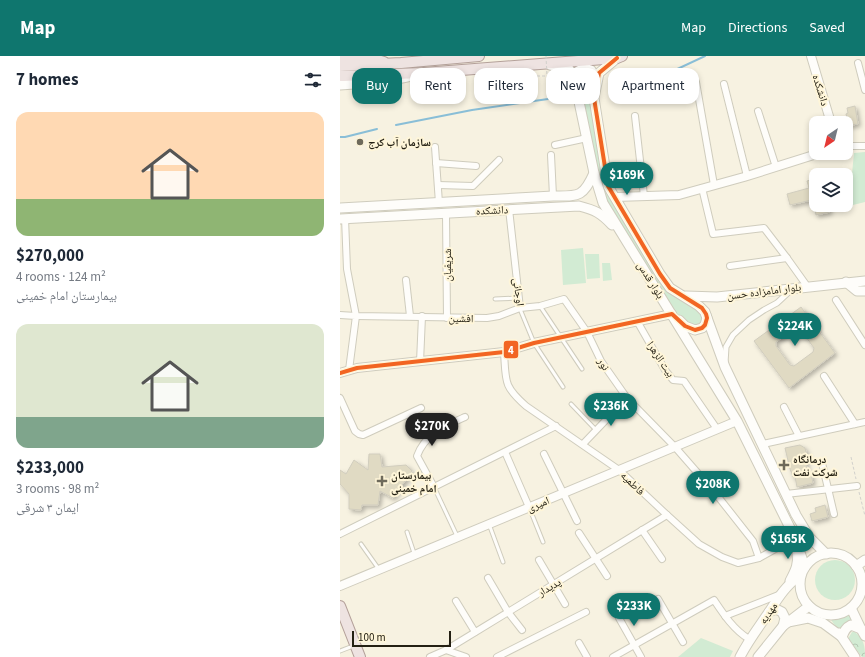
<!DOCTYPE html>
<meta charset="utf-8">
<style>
body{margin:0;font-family:"Source Sans 3","Noto Naskh Arabic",sans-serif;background:#f6f6f7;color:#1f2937;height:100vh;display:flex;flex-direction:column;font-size:15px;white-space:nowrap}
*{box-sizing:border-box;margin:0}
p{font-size:13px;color:#747a83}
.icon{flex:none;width:22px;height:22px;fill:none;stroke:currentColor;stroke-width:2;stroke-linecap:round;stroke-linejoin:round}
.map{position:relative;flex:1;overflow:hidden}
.drawer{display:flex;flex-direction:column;background:#fff;width:340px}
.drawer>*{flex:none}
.banner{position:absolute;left:12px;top:12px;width:380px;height:36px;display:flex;gap:8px}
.needle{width:26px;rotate:215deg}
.fabs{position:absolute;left:469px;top:60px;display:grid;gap:8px}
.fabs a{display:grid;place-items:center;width:44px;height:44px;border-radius:8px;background:#fff;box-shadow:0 2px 6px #0003;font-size:20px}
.scale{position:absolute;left:12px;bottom:10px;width:99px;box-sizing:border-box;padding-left:4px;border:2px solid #242013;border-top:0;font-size:11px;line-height:14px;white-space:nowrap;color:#242013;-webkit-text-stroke:3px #fff6d9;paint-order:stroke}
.price{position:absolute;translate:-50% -34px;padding:0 9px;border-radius:14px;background:#0f766e;color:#fff;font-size:13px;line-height:26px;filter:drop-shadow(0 1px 2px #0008)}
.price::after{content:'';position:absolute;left:50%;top:24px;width:12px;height:9px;margin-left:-6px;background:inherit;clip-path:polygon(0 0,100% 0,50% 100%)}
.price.on{background:#222;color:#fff}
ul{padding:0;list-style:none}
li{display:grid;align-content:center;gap:8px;height:212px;padding:0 16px}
li span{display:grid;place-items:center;height:124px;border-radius:12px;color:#555}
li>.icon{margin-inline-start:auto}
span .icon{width:72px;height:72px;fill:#fffc;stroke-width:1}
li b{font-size:17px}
h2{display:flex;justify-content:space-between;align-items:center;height:48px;padding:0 16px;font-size:17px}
.tag{padding:0 14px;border-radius:12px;background:#fff;box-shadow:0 2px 6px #0003;font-size:14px;line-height:36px}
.tag.on{background:#0f766e;color:#fff}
header{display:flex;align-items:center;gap:24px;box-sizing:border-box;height:56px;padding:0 20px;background:#0f766e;color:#fff}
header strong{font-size:19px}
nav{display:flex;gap:22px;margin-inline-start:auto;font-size:14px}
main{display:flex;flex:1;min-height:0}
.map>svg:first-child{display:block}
</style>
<header>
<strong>Map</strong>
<nav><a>Map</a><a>Directions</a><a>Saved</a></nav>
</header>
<main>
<section class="drawer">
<h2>7 homes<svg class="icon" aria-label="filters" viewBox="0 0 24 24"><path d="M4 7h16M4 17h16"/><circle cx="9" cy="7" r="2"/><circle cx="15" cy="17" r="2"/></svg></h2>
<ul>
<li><span style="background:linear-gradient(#ffd9b3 70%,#8fb573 0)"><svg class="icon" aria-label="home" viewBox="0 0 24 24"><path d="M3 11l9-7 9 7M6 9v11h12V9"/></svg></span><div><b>$270,000</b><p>4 rooms · 124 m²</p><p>بیمارستان امام خمینی</p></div></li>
<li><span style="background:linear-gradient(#dfe7d0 75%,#7fa58c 0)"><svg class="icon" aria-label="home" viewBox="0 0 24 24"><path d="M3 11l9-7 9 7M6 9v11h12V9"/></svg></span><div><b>$233,000</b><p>3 rooms · 98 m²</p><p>ایمان ۳ شرقی</p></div></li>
</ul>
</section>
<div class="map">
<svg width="525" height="601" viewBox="0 0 525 601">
<defs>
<pattern id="forest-crowns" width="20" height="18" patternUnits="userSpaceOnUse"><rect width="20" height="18" fill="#d2ebd3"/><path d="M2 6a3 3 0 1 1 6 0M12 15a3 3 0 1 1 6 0" fill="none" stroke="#b4c9b4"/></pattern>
<filter id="shadow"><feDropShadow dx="2.5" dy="2.5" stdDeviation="2" flood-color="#0004"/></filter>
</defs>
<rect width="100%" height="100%" fill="#f7f2e1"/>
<g fill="#d2ebd3">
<path d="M243,17H246L250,19L252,23L251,44L266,131L323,226L353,249L362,260L361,266L357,270H352L337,259L265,144L239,29L241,19Z"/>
<path d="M525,96V146L509,150L514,97Z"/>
<path d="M243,192L246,227L223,229L221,194Z"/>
<path d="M245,198H259L260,222L247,223Z"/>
<path d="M262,207H270L272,224L263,225Z"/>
<circle cx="495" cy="524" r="20"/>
<path d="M511,555L517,570L501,578L489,561H500Z"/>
<path d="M361,582L393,595L390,601H338Z"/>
</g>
<path fill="url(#forest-crowns)" d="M512,576H515C524,583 525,590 525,601H522L509,584V581Z"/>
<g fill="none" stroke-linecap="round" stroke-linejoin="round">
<g stroke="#89bed7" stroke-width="2">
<path d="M269,35L301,30L365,0"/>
<path d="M56,69L132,54L208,43"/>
<path d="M0,81H5L37,73"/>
</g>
</g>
<g fill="#e0dac3" stroke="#d1cdbe" fill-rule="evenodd" filter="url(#shadow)">
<path d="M515,50L518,68L506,70L504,62H507L506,58L508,57L507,52Z"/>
<path d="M476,122V143L450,149L447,138L469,132L467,125Z"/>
<path d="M474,149H488L490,156L476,159Z"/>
<path d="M461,251L495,297L449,332L414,285ZM456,272L460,273L474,292L473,296L454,310L450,309L436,290V286Z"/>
<path d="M460,389L465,392L468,404L465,405L469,418L471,417L473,427L457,431L455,421H453L450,413L445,392Z"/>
<path d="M29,398H40L42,411L66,409L72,415L53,442L40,435L38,449H22L21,454L9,453V438L0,428V414L6,418L14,404L28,414Z"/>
<path d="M485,449L488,461L472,465L470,458L476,456L475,452Z"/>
</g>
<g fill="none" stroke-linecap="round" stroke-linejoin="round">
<defs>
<g id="service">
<path d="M155,243L179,242"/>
<path d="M200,250L242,313"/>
<path d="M180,253L194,287L223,331"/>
<path d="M231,348L256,374"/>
<path d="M94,431L117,480"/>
<path d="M189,451L203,486"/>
<path d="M149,468L163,506"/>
<path d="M67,476L74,497"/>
<path d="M21,488L38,512"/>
<path d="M0,595L13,590"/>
</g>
<path id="pedestrian" d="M385,307L386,291L393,279L409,264L424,254L437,247L451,234"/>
<g id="minor">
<path d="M518,7L525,34"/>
<path d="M356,26L374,129"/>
<path d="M384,28L407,120"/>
<path d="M418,55L436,111"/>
<path d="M295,60L304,140"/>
<path d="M215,89L247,82"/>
<path d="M506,90H525"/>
<path d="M95,91L99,147"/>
<path d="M211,99L213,140"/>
<path d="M96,107L136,110"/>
<path d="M98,129L133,130L159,104"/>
<path d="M362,132L373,178L424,172L447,202L467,230"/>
<path d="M169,153L180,252"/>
<path d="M106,157L107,262"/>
<path d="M5,162L7,213L16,260L147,262L159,260L180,252L200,250L224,243L247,276L261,305L287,342L335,391L376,438L413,485L419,502"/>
<path d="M390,210L447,202"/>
<path d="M66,224L70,260"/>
<path d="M496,244L525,289"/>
<path d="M0,259L16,260L9,314"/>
<path d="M297,265L325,314L333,324L344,325L377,373"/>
<path d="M164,296C166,325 163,330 186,350L279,414L327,459L359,488L382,501L398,507L419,502L455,482"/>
<path d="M80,306L82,260"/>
<path d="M484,320L515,368"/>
<path d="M0,342L15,375L19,378L23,379L81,352"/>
<path d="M444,351L459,380"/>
<path d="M243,388L287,342"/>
<path d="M423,388L525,366"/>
<path d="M165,396L189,451"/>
<path d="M204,398L237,465"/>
<path d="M482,407L494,458"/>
<path d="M94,431L77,400C85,378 105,370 125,361"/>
<path d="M446,438L517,430"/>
<path d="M302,474L322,503"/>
<path d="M239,477L267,520"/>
<path d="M0,478L216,370"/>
<path d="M199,504L225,548"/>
<path d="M148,522L168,556L182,574"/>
<path d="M522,531L525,533"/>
<path d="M318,543L343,586"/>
<path d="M116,545L135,576"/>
<path d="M385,560L441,538"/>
<path d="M279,562L301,601"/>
<path d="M239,587L247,601"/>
<path d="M106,594L126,601"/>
<path d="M90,601L106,594L327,459"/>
<path d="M157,601L246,556"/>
<path d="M273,601L374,544C384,559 394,574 409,583"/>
</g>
<g id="tertiary">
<path d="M471,0L491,67"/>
<path d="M275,141L339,139L404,121L480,97"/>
<path d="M0,317L17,312L164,296L194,287L332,258"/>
<path d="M0,530L397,365"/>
</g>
<g id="secondary">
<path d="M277,2L259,17L254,42L268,130L320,218L330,232L359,250L365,256L367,262L365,269L362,272L355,274L345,270L339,264"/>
<path d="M210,9L229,13L234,22L254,117L263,147L397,365L455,482L465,511"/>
<path d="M235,26L238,15L244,12L251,14L254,19L255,28"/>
<path d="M0,29C24,28 48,26 72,20"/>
<path d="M0,152L213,140C238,140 243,142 254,117"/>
<path d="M0,163L239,150C255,154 261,157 272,169"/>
<path d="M506,226L517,235H525"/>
<path d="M346,240L377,241L525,225"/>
<path d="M366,259L385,311L456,459L470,482L486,498"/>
<circle cx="491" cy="528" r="31"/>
<path d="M516,510L525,504"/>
<path d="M450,525C455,515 459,508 457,498"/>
<path d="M511,552L521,573L525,580"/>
<path d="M429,556L436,553L442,556L445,562L443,570"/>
<path d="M448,566L468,562L483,567L502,581C504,576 505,572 511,569L521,573"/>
<path d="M499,577L515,601"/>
<path d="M400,601C408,585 419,571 429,556C440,539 445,531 461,518"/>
<path d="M418,601L443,570L469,550"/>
</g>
<g id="primary">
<path d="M0,0H24L44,6"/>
<path d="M0,10L61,7L139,0"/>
<path d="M0,20L83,17L277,2L282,0"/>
<path d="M0,550L20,601"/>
</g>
</defs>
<use href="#service" stroke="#cfccbd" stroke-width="5"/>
<use href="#pedestrian" stroke="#cfccbd" stroke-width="7"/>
<use href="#minor" stroke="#cfccbd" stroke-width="8"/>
<use href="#tertiary" stroke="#cfccbd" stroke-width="10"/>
<use href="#secondary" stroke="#cfccbd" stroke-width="11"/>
<use href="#primary" stroke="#b4a19a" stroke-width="12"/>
<g stroke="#d2d1cc" stroke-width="1" stroke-dasharray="3 2" stroke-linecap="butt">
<path d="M190,17V20H207"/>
<path d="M511,401L516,423"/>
<path d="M519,436L525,460"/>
</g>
<use href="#service" stroke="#fefdfa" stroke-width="3"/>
<use href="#pedestrian" stroke="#fefdfa" stroke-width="5"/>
<use href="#minor" stroke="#fefdfa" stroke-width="6"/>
<use href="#tertiary" stroke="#fefdfa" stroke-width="8"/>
<use href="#secondary" stroke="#fefdfa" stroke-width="9"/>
<use href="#primary" stroke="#eee3e1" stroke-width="10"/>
<path stroke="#d2d1cc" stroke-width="1" stroke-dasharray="3 2" stroke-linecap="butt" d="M206,0L207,20"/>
<defs>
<path id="bus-1" d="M0,317L17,312L164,296L194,287L332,258L345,270L355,274L362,272L365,269L367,262L366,258L362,252L330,232L320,218L268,130L254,42L259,17L277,2"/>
</defs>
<use href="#bus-1" stroke="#fff6d9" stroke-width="7"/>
<use href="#bus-1" stroke="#f26522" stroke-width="4"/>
</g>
<g fill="#6e6a5b" stroke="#fff6d9" stroke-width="1.5">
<circle cx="20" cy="86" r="4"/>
<path d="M442 403h4v4h4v4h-4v4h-4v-4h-4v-4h4z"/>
<path d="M40 419h4v4h4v4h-4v4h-4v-4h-4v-4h4z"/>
</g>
<g text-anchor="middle" stroke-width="4" stroke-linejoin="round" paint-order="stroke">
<g font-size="11" fill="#242013" stroke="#fff6d9">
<text transform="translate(481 34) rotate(73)" y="4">دانشکده</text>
<text transform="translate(152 154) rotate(-3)" y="4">دانشکده</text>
<text transform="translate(107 209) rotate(-90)" y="4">شریفیان</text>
<text transform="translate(311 224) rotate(58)" y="4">بلوار قدس</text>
<text transform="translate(424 235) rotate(-7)" y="4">بلوار امامزاده حسن</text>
<text transform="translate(179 236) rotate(83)" y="4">اوجانی</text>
<text transform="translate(121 262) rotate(1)" y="4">افشین</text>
<text transform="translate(321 303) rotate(56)" y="4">بیت الزهرا</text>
<text transform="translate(264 308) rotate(58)" y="4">نور</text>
<text transform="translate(293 427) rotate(44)" y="4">فاطمیه</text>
<text transform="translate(198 448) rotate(-23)" y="4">امیری</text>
<text transform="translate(209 531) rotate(-31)" y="4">پدیدار</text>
<text transform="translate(428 557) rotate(-56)" y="4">مهدیه</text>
</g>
<g font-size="11" font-weight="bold" fill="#242013" stroke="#fff6d9" text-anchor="start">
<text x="28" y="90">سازمان آب کرج</text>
<text x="453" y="407">درمانگاه<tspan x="453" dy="13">شرکت نفت</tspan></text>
<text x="51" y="423">بیمارستان<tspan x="51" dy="13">امام خمینی</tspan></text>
</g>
</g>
<rect stroke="#fff6d9" stroke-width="1.5" x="163" y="284" width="16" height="19" rx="4" fill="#f26522"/>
<g font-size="11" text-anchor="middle" font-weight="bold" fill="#fff">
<text x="171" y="298">4</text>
</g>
</svg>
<div class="fabs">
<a><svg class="needle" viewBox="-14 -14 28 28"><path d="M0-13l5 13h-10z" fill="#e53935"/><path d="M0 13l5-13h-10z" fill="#747a83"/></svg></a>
<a><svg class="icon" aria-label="layers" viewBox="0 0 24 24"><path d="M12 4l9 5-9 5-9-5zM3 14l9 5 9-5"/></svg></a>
</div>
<div class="scale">100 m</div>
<b class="price" style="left:287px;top:140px">$169K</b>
<b class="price" style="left:455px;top:291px">$224K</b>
<b class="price" style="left:271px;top:371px">$236K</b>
<b class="price on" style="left:92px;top:391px">$270K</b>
<b class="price" style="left:373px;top:449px">$208K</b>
<b class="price" style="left:448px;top:504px">$165K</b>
<b class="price" style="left:294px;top:571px">$233K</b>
<div class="banner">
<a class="tag on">Buy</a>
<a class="tag">Rent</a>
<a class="tag">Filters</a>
<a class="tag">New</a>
<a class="tag">Apartment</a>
</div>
</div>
</main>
